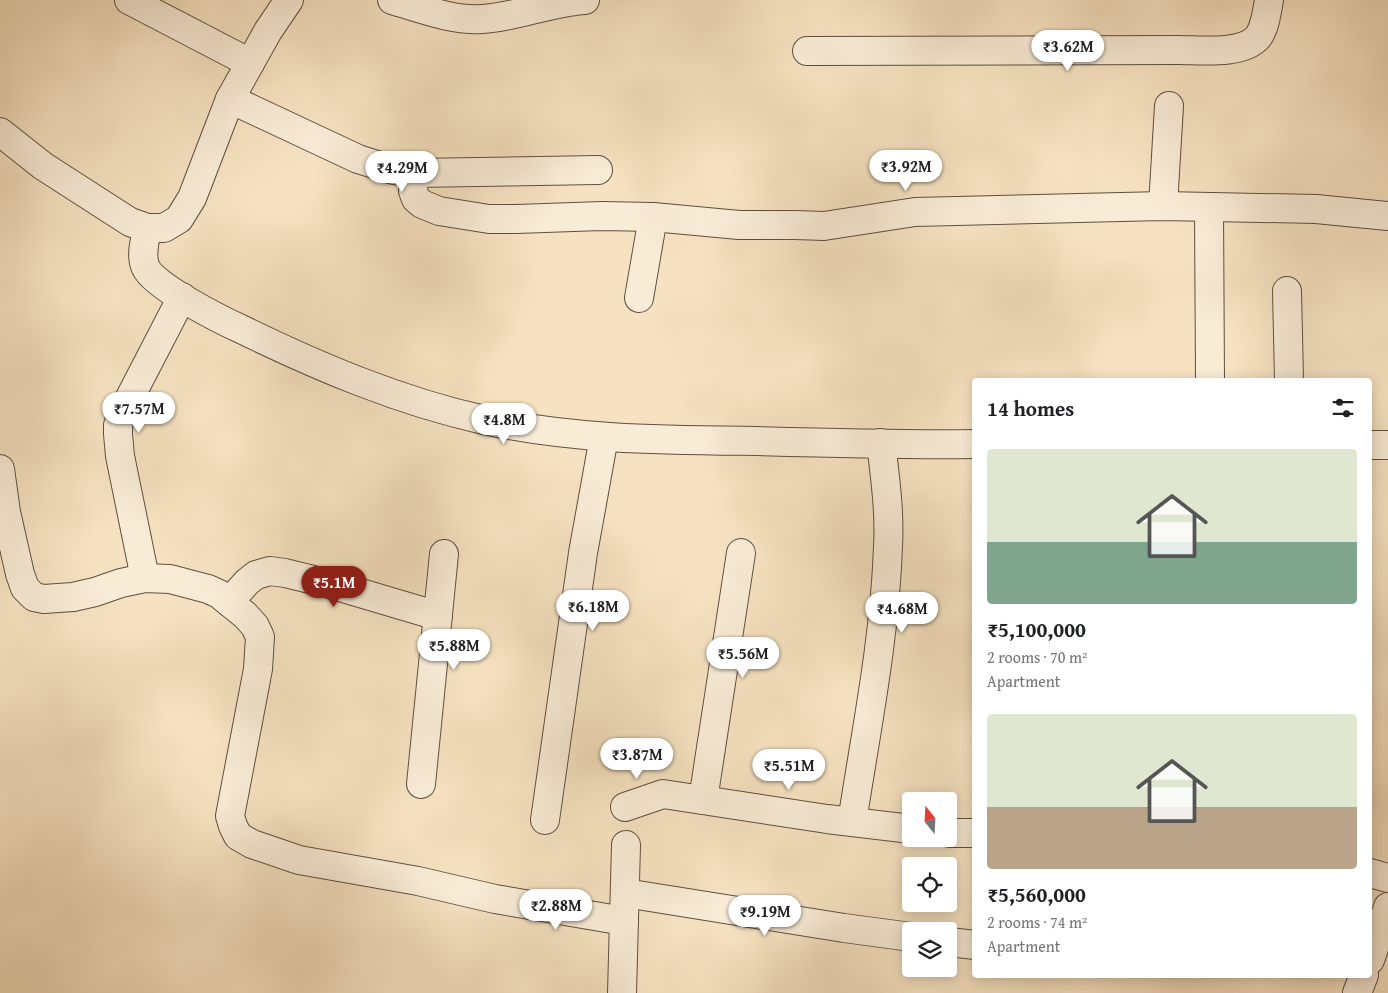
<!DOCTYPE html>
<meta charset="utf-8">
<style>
body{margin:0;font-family:"Gentium Book Plus",serif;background:#f2f2f2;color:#202124;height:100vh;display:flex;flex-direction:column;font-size:19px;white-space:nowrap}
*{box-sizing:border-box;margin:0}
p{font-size:16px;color:#757577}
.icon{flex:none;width:28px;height:28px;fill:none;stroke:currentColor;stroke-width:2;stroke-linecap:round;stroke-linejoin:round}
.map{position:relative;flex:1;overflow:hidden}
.sheet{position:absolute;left:972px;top:378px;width:400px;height:600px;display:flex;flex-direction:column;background:#fff;border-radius:5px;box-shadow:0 2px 12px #0003}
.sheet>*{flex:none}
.needle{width:32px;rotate:342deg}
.tools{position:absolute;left:902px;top:792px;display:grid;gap:10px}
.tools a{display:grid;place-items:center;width:55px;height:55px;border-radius:5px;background:#fff;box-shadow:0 2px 12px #0003;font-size:25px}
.price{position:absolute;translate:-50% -42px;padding:0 11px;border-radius:18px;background:#fff;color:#222;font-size:16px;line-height:32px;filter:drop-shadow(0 1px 2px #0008)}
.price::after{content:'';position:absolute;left:50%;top:30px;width:15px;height:11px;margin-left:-8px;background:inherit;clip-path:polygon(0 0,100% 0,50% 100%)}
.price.active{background:#8f2418;color:#fff}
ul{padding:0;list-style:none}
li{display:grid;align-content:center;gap:10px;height:265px;padding:0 15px}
li span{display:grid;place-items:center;height:155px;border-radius:5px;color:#555}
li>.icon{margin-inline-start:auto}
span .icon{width:90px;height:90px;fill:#fffc;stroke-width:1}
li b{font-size:21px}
h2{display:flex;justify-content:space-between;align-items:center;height:60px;padding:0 15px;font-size:21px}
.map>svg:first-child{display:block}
</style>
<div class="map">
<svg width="1388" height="993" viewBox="0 0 1388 993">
<rect width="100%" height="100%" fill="#f6e2c1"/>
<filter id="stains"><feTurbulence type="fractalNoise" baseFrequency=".004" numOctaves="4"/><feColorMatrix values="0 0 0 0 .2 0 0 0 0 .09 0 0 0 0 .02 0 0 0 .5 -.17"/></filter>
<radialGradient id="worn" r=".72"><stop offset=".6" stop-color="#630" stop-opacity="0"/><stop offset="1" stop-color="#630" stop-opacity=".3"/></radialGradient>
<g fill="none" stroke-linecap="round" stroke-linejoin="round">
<defs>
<g id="minor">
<path d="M129,0L250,63"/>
<path d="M392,0C420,8 452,21 482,19C517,17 550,2 585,0"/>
<path d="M807,51L1179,50C1200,50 1243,55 1258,37C1265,28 1267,11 1269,0"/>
<path d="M230,99L358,159L393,170L414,173L598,170"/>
<path d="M0,132L43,166L130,222L147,228H164L179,219L192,198L230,99L268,31L289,0"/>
<path d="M414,173L413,191L416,199L422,204L439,211L489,219H516L602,216L653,217L739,225H795L824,226L915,212L1163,206L1316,209L1388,216"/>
<path d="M1163,206L1169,106"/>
<path d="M1209,208L1210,380"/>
<path d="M147,228C145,241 140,256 146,268C154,286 221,320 241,329C319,367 399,401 484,420C574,440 664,440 756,441C829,443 902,445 975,444"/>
<path d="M1287,291L1289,380"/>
<path d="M639,298L653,217"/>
<path d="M1370,445H1388"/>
<path d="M0,469L6,512L20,574L25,588L34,597L44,599L73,597L95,592L121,583L145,578L170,579L208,589L219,594L245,615L255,626L260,637L258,669L230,816L233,826L238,836L252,844L299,860L418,881L495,899L624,921"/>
<path d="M145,578L120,456L118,434V425L123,411L182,297"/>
<path d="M229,602L247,582L256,575L270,571L285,573L330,584L438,616"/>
<path d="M421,784L444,554"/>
<path d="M703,800L741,553"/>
<path d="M625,807L663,794L827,819L911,829"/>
<path d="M545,820L583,553L604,437"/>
<path d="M852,822C866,731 885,638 888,546C890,512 885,477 881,443"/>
<path d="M949,833H975"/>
<path d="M1370,873L1388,878"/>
<path d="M625,893L844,928L911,937"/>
<path d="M949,942L975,945"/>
<path d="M1370,960L1388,907"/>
<path d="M622,993L626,845"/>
<path d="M1357,993L1364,975"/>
</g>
</defs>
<use href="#minor" stroke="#5e4f3e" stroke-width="30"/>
<use href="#minor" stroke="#f9ecd7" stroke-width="28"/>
</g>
<rect width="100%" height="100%" filter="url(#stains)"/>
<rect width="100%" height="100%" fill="url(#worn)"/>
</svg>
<div class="tools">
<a><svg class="needle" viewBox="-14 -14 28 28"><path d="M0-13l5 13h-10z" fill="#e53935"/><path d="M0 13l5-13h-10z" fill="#757577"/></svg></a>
<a><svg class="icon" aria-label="locate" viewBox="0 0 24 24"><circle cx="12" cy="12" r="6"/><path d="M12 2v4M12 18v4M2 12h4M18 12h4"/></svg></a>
<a><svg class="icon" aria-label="layers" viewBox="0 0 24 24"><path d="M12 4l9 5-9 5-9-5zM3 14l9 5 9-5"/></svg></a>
</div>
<b class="price" style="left:1068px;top:72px">₹3.62M</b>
<b class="price" style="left:906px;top:192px">₹3.92M</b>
<b class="price" style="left:402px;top:193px">₹4.29M</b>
<b class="price" style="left:139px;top:434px">₹7.57M</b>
<b class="price" style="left:504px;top:445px">₹4.8M</b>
<b class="price active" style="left:334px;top:608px">₹5.1M</b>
<b class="price" style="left:593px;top:632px">₹6.18M</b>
<b class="price" style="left:902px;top:634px">₹4.68M</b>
<b class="price" style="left:454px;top:671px">₹5.88M</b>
<b class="price" style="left:743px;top:679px">₹5.56M</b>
<b class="price" style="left:637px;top:780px">₹3.87M</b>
<b class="price" style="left:789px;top:791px">₹5.51M</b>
<b class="price" style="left:556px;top:931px">₹2.88M</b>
<b class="price" style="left:765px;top:937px">₹9.19M</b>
<section class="sheet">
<h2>14 homes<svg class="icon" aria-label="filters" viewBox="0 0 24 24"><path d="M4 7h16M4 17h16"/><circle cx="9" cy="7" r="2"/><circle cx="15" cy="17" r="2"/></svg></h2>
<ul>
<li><span style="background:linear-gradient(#dfe7d0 60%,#7fa58c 0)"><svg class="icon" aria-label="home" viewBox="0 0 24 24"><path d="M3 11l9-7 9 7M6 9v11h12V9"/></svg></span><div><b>₹5,100,000</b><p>2 rooms · 70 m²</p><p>Apartment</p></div></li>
<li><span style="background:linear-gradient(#dfe7d0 60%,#b9a48a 0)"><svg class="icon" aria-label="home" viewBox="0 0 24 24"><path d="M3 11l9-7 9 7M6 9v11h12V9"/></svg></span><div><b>₹5,560,000</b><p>2 rooms · 74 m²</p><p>Apartment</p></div></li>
</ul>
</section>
</div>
